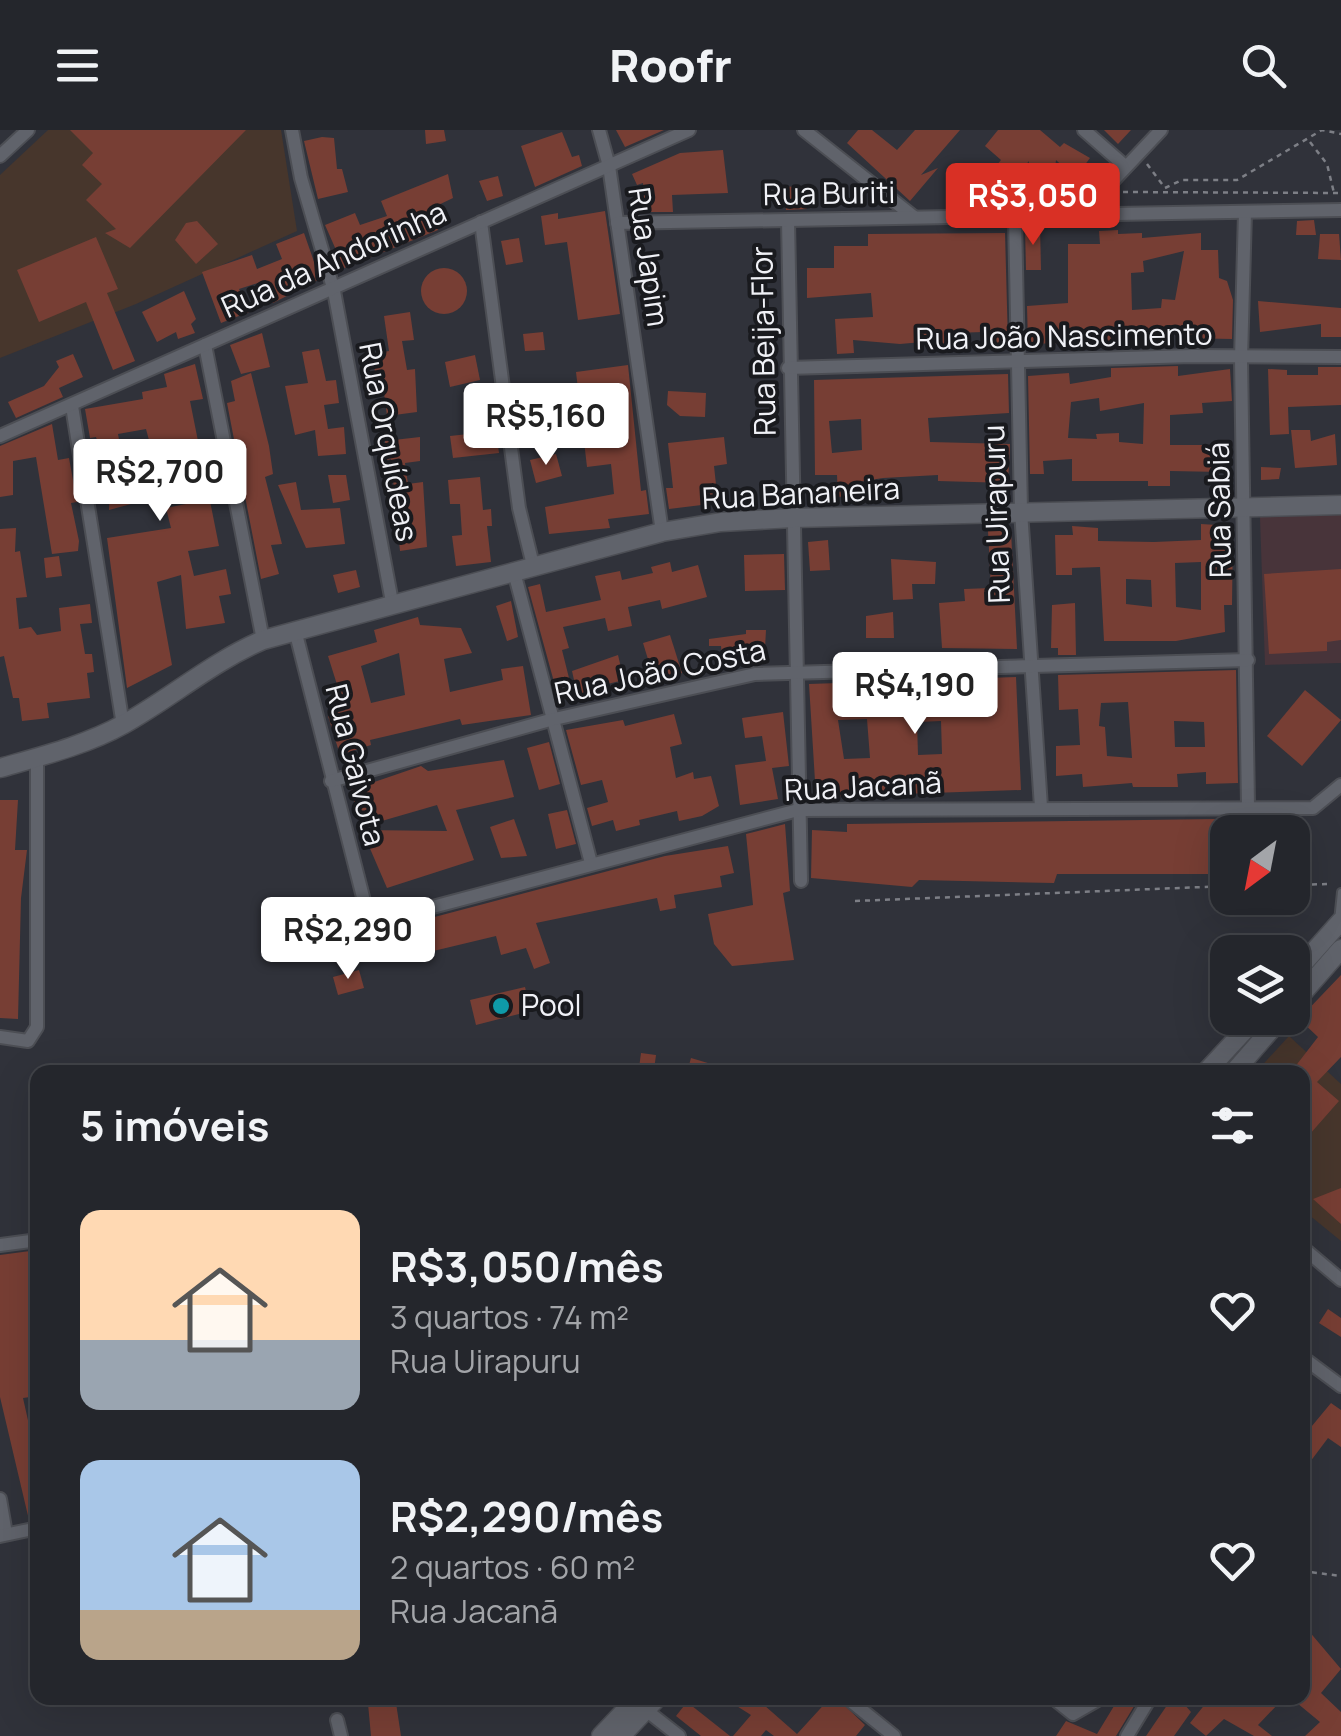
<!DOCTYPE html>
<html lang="pt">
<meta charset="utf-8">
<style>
body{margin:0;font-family:Manrope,sans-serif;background:#2c2e34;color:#f1f3f6;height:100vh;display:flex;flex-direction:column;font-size:38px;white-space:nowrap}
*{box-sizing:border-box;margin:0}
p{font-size:32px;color:#a3a5a9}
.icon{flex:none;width:55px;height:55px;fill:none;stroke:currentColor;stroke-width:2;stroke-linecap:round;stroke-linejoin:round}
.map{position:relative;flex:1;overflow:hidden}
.details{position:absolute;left:30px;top:935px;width:1280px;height:640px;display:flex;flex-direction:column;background:#24262c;border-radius:20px;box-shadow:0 10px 40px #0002,0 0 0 2px #414348}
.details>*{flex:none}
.needle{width:65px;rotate:212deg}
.buttons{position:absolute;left:1210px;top:685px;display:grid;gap:20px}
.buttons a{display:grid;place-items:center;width:100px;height:100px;border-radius:20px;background:#24262c;box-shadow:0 10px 40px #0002,0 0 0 2px #414348;font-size:50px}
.price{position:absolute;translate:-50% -85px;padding:0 22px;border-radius:10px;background:#fff;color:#222;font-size:32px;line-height:65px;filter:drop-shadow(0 2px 5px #0008)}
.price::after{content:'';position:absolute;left:50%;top:60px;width:30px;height:22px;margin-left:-15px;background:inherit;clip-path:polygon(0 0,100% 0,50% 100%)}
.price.active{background:#d93025;color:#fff}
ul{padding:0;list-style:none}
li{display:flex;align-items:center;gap:30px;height:250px;padding:0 50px}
li span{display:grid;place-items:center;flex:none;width:280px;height:200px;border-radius:20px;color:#555}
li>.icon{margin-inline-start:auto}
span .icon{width:120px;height:120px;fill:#fffc;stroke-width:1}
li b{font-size:42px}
h2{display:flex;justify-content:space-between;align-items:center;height:120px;padding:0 50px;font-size:42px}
header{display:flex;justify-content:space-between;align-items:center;height:130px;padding:0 50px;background:#24262c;font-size:45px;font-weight:800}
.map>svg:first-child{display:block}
</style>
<header><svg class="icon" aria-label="menu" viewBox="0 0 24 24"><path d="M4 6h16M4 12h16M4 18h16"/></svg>Roofr<svg class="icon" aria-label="search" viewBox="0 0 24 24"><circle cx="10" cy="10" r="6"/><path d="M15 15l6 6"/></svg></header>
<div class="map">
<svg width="1341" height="1606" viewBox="0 0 1341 1606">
<rect width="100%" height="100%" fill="#30323a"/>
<g fill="#47362c">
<path d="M48,0H281L297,101L136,174L0,228V45Z"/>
<path d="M1289,906L1341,954V1111L1303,1080L1302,942H1256Z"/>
</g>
<path fill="#48343a" d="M1341,385V533L1265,535L1260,387Z"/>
<g fill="#773e34" fill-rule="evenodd">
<path d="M70,0H246L130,118L105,103L116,99L86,70L102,54L82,35L93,23Z"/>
<path d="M425,0H444L446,11L426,14Z"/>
<path d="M616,0H664L625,17Z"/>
<path d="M858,0H872L897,20L915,0H960L921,45L938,38L910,71L847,13Z"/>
<path d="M998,0H1040L1060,17L1064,13L1090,28L1075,48L1056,30L1052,65L1026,62L1029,31L1003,62L987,47L1001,30L985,16Z"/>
<path d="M1104,0H1131L1118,14Z"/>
<path d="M562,2L572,27L579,25L582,36L535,57L521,16Z"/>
<path d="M322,7L334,8L337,39H342L348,62L318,69L304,11Z"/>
<path d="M723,20L728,63L672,65L673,82H645L643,53L637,55L632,44L680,23Z"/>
<path d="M448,44L453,68L430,79L438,100L344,138L325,95L355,83L360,95L387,86L381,71Z"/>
<path d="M498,46L503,66L487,71L479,51Z"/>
<path d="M804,56L807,79L786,80L784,57Z"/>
<path d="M605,81L620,184L578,190L567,112L545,115L541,86L558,83V89Z"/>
<path d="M1314,90L1316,105H1296L1297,91Z"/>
<path d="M197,91L218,114L196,134L175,110L186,93Z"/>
<path d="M1040,95L1041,140H1026L1025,96Z"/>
<path d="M1118,100V104L1142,103V108L1201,103V120H1218L1219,148L1227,151L1233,170L1232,209L1183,208L1182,197L1154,198V207L1134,206V211L1028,214L1027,176L1068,173V114H1100L1099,101ZM1184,121L1175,170L1162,169L1161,178L1132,180L1131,143L1144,142L1143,131Z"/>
<path d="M304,103L320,149L273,173L264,151L239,159L249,182L221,193L202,142L252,125L257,139L282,129L276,114Z"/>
<path d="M1005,103L1008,213H985L984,202L952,203L953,216H934V211L900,214L853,210L854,223L837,224L835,189L873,187L871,163L807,168V138H834V116H868V104Z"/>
<path d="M1320,104H1339L1341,130L1318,129Z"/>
<path d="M96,107L118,159L107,163L135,231L113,240L86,172L39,192L17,140Z"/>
<path d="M519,108L523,132L506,135L501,111Z"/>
<circle cx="444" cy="161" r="23"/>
<path d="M184,161L196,189L191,194L195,203L178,209L176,202L157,212L142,182Z"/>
<path d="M1258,171L1341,178V207H1321V194L1260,202Z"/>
<path d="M410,182L414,210L402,211L407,240L415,239L417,282L387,286L381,241L375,242L372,224L389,221L384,186Z"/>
<path d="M543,202L545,220L525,221L523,204Z"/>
<path d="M262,203L270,237L241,244L230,215Z"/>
<path d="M319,219L326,251L336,250L339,273L324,275L328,299L344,297L346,324L318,326L315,300L295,305L285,256L308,253L302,222Z"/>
<path d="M73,224L83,247L59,258L63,267L16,288L8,272L44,256L59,237L56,231Z"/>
<path d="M475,225L480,250L450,257L445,232Z"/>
<path d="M195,234L203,269L190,271L219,416L188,421L194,446L226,439L231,464L219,466L225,493L186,499L181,445L157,452L172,535L127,558L107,408L171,398L166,378L186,374L172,320L153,325L146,299L118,304L131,374L109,380L110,350L96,307L90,308L85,279L143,269L142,262L167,257L164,244Z"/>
<path d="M628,235L641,361L646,360L649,384L608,389L610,398L549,404L545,377L614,364L611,334L587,337L576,242Z"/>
<path d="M1178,236V246L1230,239L1232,271L1202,273L1203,283L1170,285V315H1219L1222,342L1170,341V356H1148V351H1072V329L1043,331L1044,344H1030L1028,246L1069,243L1070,254L1111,247V238ZM1099,268L1100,281L1144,273L1143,314L1119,312V303L1096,304L1097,309L1068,308L1071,272Z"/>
<path d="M1318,237H1341V275L1288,277L1289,304L1270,305L1268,239L1287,240V245H1318Z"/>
<path d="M251,243L269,316L273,344L265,347L282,414L271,415L279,444L261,449L227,273L235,271L231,251Z"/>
<path d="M1008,244L1009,283L928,288L930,312L1010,314L1008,353L938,351V345L883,348L858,352L859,365L838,367L837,345H815L814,250ZM861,289L862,320L832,323L829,291Z"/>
<path d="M668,261L706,263L705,287L680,286L667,275Z"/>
<path d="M52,294L58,330L69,328L77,372L71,373L79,411L78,421L52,424L36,327L13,331V365L0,367V316Z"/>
<path d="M1291,300H1310L1311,311L1335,304L1337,335L1295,338Z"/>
<path d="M496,301L499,323L453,328L450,306Z"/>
<path d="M420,307V331L405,333L408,354L423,352L427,417L400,421L391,329L387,330L385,311Z"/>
<path d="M724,307L727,334L714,336L718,373L669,379L666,358H673L668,313Z"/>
<path d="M556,324L562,346L536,353L530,330Z"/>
<path d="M1261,337L1281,338L1279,349L1261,350Z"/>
<path d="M328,345H346L350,370L333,373Z"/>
<path d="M480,347L483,380L491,379L492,396H487L491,432L456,436L452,406L462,405L460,374H450L448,350Z"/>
<path d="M296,352L301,380L340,378L345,414L306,418L278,355Z"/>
<path d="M1201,394L1233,396L1232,475H1224L1225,502L1176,511H1104L1100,437L1072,438V445H1056L1055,405H1073L1072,396L1098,398V411L1154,412L1201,410ZM1201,432V480L1176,477L1175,433ZM1126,449L1151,450L1152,477L1126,474Z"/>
<path d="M16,398L15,422L20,421L27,467L16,468L19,499L31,497L37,505L61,501L59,478L90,474L92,493L80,494L85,524H92L94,542L87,543L90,568L47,573L49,588L22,591L19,568H13L4,526L0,527V399Z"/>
<path d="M988,401H1011L1017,519L942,518L939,473L965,471L964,459L991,458Z"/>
<path d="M828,410L830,440L810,441L808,412Z"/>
<path d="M784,424L785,460L745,461L744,425Z"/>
<path d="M59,426L62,446L46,448L44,428Z"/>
<path d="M891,429L936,432L935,454H912L913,469L893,470Z"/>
<path d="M670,432L672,442L698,435L707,467L662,479L660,470L628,477L632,496L608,501L605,488L563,497L569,518L562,520L569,548L554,552L528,457L540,454L546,482L601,470L595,446L620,441L622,450L653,443L651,437Z"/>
<path d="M1341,439V510L1327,512V521L1269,524L1264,444Z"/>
<path d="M356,440L360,457L338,463L333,445Z"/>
<path d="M511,471L518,507L507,511L496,476Z"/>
<path d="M1075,473L1076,525H1058V518H1051L1052,475Z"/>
<path d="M893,482L894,508H866V486Z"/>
<path d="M418,487L420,495L461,498L472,523L444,529L450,562L503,550L501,539L523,536L531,585L462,595L460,589L370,610L371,615L340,625L328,586L345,580L328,526L377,512L374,500ZM399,523L405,565L371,573L361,536Z"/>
<path d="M746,500H766L765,518L742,517L743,524L722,526L721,516H709V509L746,504Z"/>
<path d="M670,505L682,543L655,552L643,513Z"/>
<path d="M618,525L624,550L595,557L597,564L578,568L572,541Z"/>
<path d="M1236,540L1238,653L1206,654V642L1177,644L1178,657H1133L1132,653L1083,657L1082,644L1056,646V616L1080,615L1078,579L1059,580L1058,545ZM1128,572L1132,628L1107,626L1105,597L1099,596L1101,573ZM1174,591L1204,592L1205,617H1175Z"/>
<path d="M1016,547L1021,660L816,667L809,554ZM867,589L870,628L844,629L838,590ZM941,591L942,624L918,625L917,592Z"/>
<path d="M1305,560L1341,590L1302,636L1267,606Z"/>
<path d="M783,582L789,636L772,638L778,669L740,675L735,635L766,631L762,606L745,608L742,588Z"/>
<path d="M674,584L682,614L670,617L676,648L693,642L694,649L711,646L719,676L702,686L679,691L677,681L639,690L640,695L616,701L613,690L592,696L587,678L608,672L602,650L581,655L566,600L623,590L625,596Z"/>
<path d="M549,612L560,654L539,660L527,618Z"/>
<path d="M504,630L514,667L456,680L474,730L387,758L362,700L447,701L437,675L361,697L351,660L421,636L428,641Z"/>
<path d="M0,670H18L15,720H27L21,768L18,889L0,888Z"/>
<path d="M567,680L576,714L556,719L548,684Z"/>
<path d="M1286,688L1304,690L1303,702H1228V744H1057L1054,753L919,750L912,757L811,748L812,700L847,702V694Z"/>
<path d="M514,689L527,726L501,728L490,697Z"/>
<path d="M785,694L790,761L783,763L794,830L732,836L714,814L708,784L753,775L746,704Z"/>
<path d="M728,716L734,743L720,746L722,757L674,765L676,778L660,781L657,768L536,793L550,833L534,839L526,818L501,825L496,806L400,829L393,798L665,726Z"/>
<path d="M354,783L359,801L337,807L333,788Z"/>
<path d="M359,840L364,858L338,865L333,847Z"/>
<path d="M1341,845V927L1317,952L1339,971L1302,1013V942H1291L1318,907L1299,889Z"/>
<path d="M525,857L531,881L476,895L470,870Z"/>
<path d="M641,923L656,925L654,940L639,938Z"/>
<path d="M691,928L728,939V942H687Z"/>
<path d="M1341,1058V1094L1313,1069Z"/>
<path d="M30,1121L38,1157V1266L23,1268L38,1335V1388L29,1390L0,1267V1125Z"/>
<path d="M1328,1179L1341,1188V1207L1319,1193Z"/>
<path d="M1331,1273L1341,1280V1317L1328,1308L1310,1332L1302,1326V1308Z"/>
<path d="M1308,1500L1341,1539L1321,1563L1341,1582V1606H1305L1320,1592L1291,1568H1302V1506Z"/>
<path d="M724,1568H756L797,1604L830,1568H837L865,1595L856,1606H774L766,1600L761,1606H733L751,1585Z"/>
<path d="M1111,1568H1139L1116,1606H1056L1066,1591L1097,1604L1114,1576Z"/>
<path d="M1172,1568H1179L1191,1582L1174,1606H1146Z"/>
<path d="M1210,1568H1273L1279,1573L1258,1595L1272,1606H1254L1224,1589L1206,1606L1190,1593Z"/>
<path d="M687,1572L730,1606H701L676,1586Z"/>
<path d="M396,1573L401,1606H371L368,1574Z"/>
</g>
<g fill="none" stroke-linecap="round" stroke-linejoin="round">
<defs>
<path id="service" d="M1338,791L1341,762"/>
<g id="minor">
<path d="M292,0L301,48L334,161L392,472"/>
<path d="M599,0L609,36L662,402"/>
<path d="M804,0L914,87"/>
<path d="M1084,0L1125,36"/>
<path d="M0,26L28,0"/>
<path d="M1245,82L1241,229L1248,676"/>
<path d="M1080,86L1161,0"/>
<path d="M1015,88L1021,381L1041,677"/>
<path d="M788,91L801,751"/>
<path d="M481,92L519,378L533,435"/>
<path d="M617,93L1341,80"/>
<path d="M205,215L263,510"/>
<path d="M788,238L1192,226L1341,227"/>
<path d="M72,276L123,595"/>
<path d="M0,306L689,0"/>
<path d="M514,442L591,733"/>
<path d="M295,500L364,771L371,781L391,788L798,680L1313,678L1341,655"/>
<path d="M331,651L550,590L755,544L1248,530"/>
<path d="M0,907L28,911L37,897V627"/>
<path d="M0,1115L38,1110"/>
<path d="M1302,1117L1341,1150"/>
<path d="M1302,1227L1341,1256"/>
<path d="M0,1369L6,1404"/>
<path d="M0,1406L38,1398"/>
<path d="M847,1568L894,1606"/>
<path d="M1053,1568L1073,1584L1101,1568"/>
<path d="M642,1577L679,1606"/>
<path d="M337,1590L341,1606"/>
<path d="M1127,1606L1150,1568"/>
</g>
<path id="tertiary" d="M0,638C42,626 86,615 124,594C172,567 212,532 263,510L662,402L721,392L793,388L1341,375"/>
<g id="secondary">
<path d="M1292,846L1341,791"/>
<path d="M1292,875L1341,819"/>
<path d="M1206,942L1256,888"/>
<path d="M1234,942L1281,888"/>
<path d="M601,1606L637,1568"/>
<path d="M621,1606L657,1568"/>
</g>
</defs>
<use href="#service" stroke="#4c4e54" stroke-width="10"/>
<use href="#minor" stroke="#4c4e54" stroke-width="16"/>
<use href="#tertiary" stroke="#4c4e54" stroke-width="21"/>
<use href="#secondary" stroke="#4c4e54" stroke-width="21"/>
<g stroke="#7d7f86" stroke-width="2.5" stroke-dasharray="5 5" stroke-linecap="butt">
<path d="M1310,12L1327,34L1334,63"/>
<path d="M1147,34L1165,58L1182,50H1237L1322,0L1341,4"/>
<path d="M1123,62L1341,63"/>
<path d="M1292,755L1331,754"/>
<path d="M855,771L1228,756"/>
<path d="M1302,1441L1341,1446"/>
</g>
<use href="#service" stroke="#60636b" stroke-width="6"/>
<use href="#minor" stroke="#60636b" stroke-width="12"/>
<use href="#tertiary" stroke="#60636b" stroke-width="18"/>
<use href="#secondary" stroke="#60636b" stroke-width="18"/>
</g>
<circle fill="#0f9aa8" stroke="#191a1e" stroke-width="4" cx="501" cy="876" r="10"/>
<g text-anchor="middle" stroke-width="8" stroke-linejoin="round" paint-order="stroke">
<g font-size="30" fill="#f0f1f6" stroke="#191a1e">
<text transform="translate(829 64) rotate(-1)" y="10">Rua Buriti</text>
<text transform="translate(648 127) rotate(82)" y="10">Rua Japim</text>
<text transform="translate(334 130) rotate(-24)" y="10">Rua da Andorinha</text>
<text transform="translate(1064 207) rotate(-1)" y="10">Rua João Nascimento</text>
<text transform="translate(764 211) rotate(-91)" y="10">Rua Beija-Flor</text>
<text transform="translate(388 312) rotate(79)" y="10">Rua Orquídeas</text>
<text transform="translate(801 364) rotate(-3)" y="10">Rua Bananeira</text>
<text transform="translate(1220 380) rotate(-91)" y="10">Rua Sabiá</text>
<text transform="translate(997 384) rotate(-92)" y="10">Rua Uirapuru</text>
<text transform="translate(660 542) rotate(-12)" y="10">Rua João Costa</text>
<text transform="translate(355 635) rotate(76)" y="10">Rua Gaivota</text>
<text transform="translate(863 657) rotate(-3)" y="10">Rua Jacanã</text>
</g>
<g font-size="30" fill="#f0f1f6" stroke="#191a1e" text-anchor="start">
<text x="521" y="886">Pool</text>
</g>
</g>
</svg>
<div class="buttons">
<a><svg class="needle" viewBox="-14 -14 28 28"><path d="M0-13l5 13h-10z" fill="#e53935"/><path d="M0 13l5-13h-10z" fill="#a3a5a9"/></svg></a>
<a><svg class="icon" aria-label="layers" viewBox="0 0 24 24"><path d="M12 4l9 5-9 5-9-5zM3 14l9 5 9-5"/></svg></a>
</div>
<b class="price active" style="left:1033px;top:118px">R$3,050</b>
<b class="price" style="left:546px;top:338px">R$5,160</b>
<b class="price" style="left:160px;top:394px">R$2,700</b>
<b class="price" style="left:915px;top:607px">R$4,190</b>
<b class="price" style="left:348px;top:852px">R$2,290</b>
<section class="details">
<h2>5 imóveis<svg class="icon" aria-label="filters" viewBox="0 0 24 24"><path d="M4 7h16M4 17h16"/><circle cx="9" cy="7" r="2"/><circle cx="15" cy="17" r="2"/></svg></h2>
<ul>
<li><span style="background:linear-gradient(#ffd9b3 65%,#9aa5b1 0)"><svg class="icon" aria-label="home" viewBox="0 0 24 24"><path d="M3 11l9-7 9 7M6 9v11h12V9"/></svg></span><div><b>R$3,050/mês</b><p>3 quartos · 74 m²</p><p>Rua Uirapuru</p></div><svg class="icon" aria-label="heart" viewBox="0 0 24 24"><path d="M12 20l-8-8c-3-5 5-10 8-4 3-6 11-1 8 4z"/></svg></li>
<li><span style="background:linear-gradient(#a9c7e8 75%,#b9a48a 0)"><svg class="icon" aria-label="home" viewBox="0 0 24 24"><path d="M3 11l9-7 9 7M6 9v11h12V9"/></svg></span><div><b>R$2,290/mês</b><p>2 quartos · 60 m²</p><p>Rua Jacanã</p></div><svg class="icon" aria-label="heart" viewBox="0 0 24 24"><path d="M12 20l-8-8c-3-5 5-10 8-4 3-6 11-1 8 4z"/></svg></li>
</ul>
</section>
</div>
